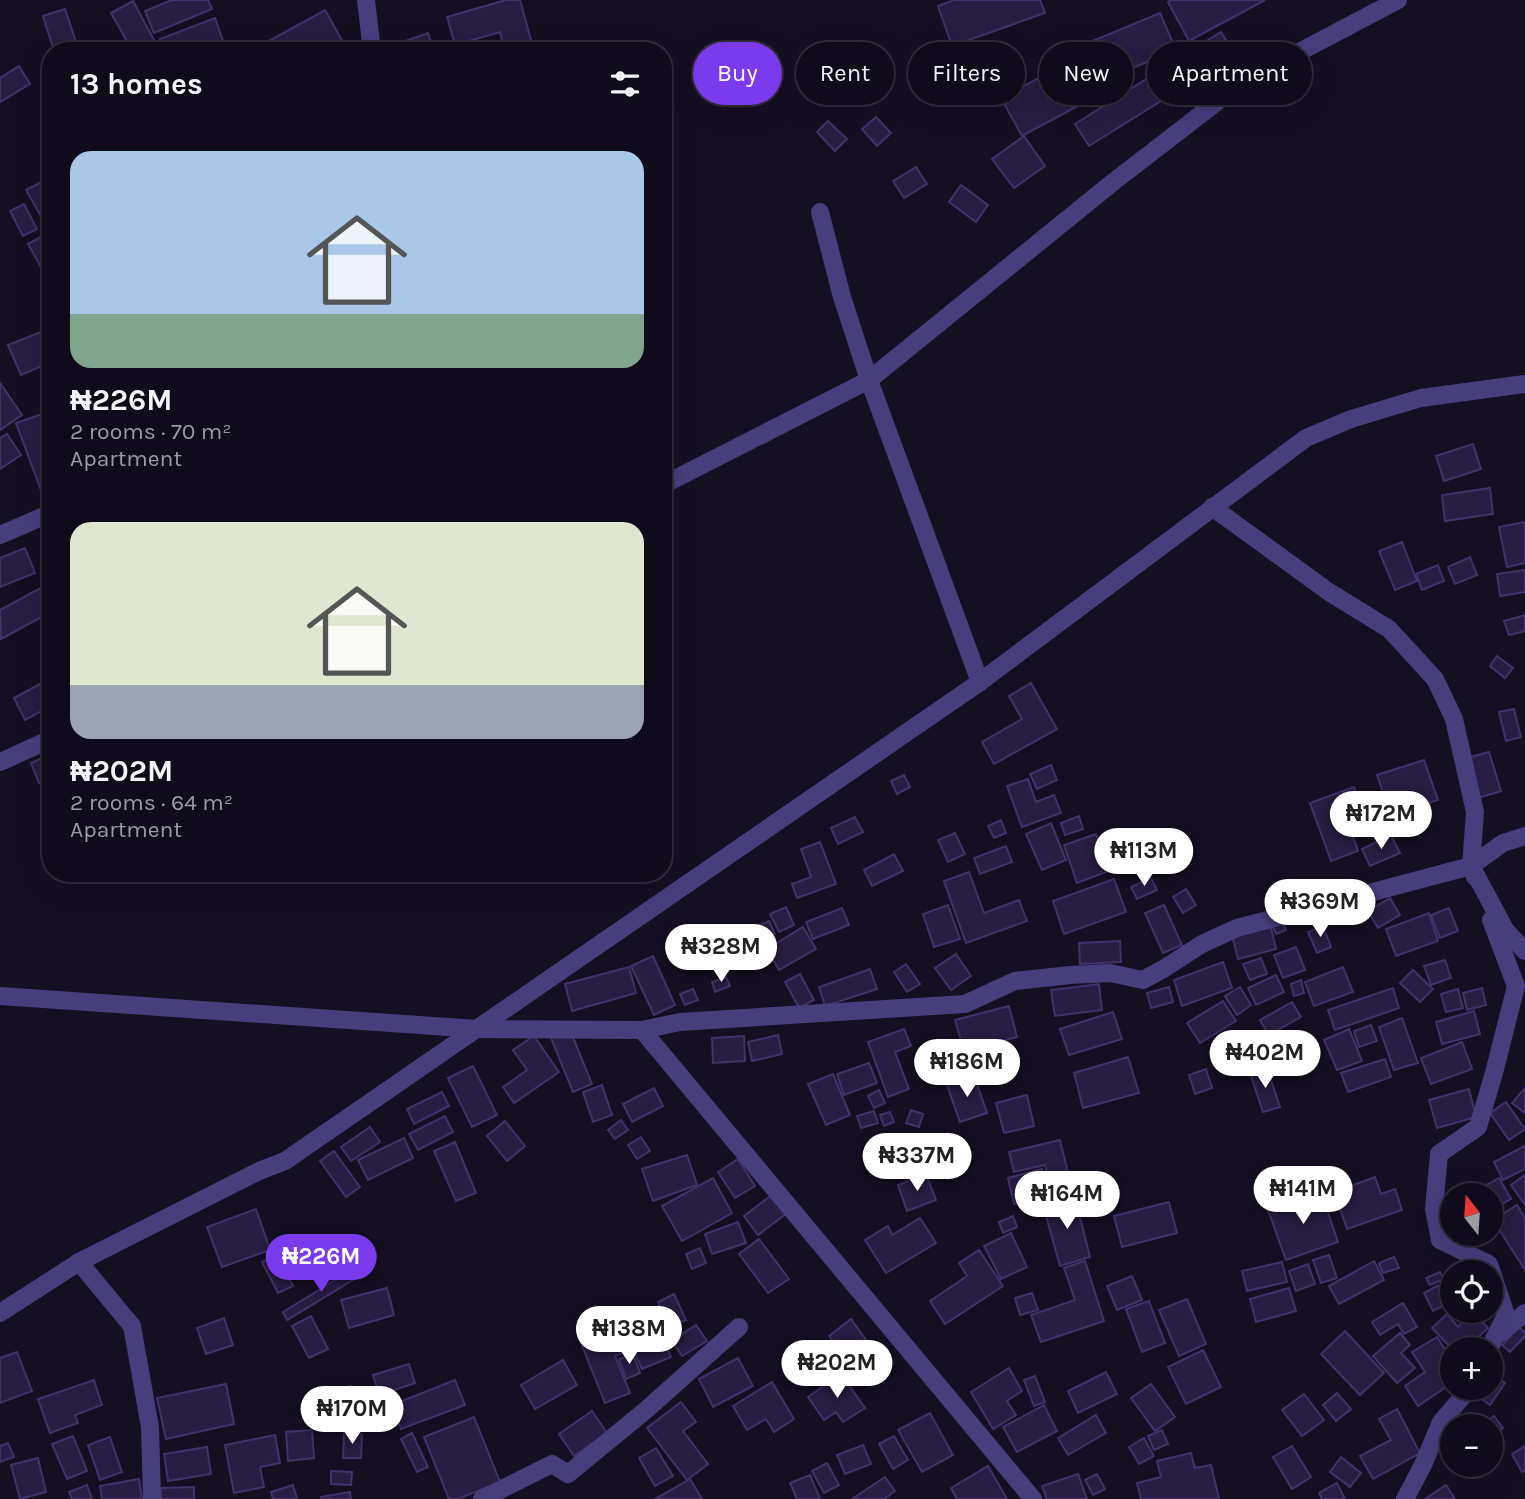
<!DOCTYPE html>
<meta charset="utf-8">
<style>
body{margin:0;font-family:Karla,sans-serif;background:#1e1927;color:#f1f3f6;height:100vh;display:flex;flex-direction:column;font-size:26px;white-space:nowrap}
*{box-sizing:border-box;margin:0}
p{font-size:23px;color:#9c9ba2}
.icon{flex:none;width:38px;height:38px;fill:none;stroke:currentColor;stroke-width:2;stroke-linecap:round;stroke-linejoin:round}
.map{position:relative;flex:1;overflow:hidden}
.side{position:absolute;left:42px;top:42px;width:630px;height:840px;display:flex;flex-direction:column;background:#100b1a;border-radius:28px;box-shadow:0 7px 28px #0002,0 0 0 2px #302b39}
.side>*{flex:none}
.banner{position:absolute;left:693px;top:42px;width:665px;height:63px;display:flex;gap:14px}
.needle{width:46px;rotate:343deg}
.buttons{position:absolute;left:1440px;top:1183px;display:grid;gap:14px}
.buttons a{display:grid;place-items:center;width:63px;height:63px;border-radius:50%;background:#100b1a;box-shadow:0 7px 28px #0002,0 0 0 2px #302b39;font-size:35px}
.price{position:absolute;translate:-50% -60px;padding:0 16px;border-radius:24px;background:#fff;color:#222;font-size:23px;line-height:46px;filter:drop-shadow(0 2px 4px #0008)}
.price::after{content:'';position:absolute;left:50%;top:42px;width:21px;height:16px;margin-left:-10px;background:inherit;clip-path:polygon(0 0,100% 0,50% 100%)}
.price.current{background:#7c3aed;color:#fff}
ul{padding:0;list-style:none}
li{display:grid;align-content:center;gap:14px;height:371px;padding:0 28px}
li span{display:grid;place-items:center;height:217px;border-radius:21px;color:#555}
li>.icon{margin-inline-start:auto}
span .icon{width:126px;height:126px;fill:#fffc;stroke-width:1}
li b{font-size:30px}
h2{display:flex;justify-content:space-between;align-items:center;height:84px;padding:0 28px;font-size:30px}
.tag{padding:0 24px;border-radius:32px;background:#100b1a;box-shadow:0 7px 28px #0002,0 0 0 2px #302b39;font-size:24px;line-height:63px}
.tag.current{background:#7c3aed;color:#fff}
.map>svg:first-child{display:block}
</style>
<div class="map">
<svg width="1525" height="1499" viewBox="0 0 1525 1499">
<rect width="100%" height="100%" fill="#150f22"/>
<g fill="#281d42" stroke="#43316c" stroke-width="2">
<path d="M172,0H208L212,9L154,33L145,11Z"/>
<path d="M506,0H520L534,51H505L500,32L455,45L447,17Z"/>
<path d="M954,0H1040L1045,13L952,46L938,6Z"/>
<path d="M1171,0H1265L1189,41L1168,2Z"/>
<path d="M133,1L160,51H119L129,45L111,13Z"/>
<path d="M65,9L79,51H54L43,16Z"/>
<path d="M325,10L348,51H257L256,48Z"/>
<path d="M1160,13L1176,50L1099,82L1083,45Z"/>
<path d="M215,18L223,41L198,51H165L160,39Z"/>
<path d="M1221,32L1235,55L1089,146L1075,124Z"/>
<path d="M428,33L434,51H386V48Z"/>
<path d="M1071,61L1091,99L1022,136L1001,98Z"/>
<path d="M19,66L30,84L0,102V78Z"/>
<path d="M876,117L891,133L877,146L862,129Z"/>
<path d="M828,121L847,139L835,151L817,132Z"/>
<path d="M1024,136L1045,166L1014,188L992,159Z"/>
<path d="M916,167L927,184L904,198L893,181Z"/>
<path d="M51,177V285L28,244L50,232L26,190Z"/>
<path d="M961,185L988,205L976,222L949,202Z"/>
<path d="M24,204L37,229L23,236L10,211Z"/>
<path d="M51,328V362L21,375L8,345Z"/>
<path d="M0,383L22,415L0,430Z"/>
<path d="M51,411V490L42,493L16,423Z"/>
<path d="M7,434L21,455L0,469V438Z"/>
<path d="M1473,444L1481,469L1444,481L1436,456Z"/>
<path d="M1490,488L1493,514L1445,521L1442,495Z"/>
<path d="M1525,522V563L1507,567L1499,527Z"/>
<path d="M1402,542L1417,581L1395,590L1379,551Z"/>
<path d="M25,548L35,573L0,587V558Z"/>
<path d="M1470,557L1477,575L1455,584L1448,567Z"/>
<path d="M1438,565L1444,581L1422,590L1416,574Z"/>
<path d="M1525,570V592L1500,596L1497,574Z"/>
<path d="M46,585L51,593V612L1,639L0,610Z"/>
<path d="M1525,615V631L1509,635L1504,621Z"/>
<path d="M1497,656L1513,668L1505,678L1490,666Z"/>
<path d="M51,678V706L25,720L14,698Z"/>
<path d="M1031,683L1057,729L994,764L982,742L1022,719L1009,696Z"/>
<path d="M1514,709L1521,737L1506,741L1499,712Z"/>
<path d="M1489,752L1501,791L1478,798L1467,758Z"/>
<path d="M46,756L51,767V778L39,783L31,763Z"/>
<path d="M1424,760L1438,800L1391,816L1377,775Z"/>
<path d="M1051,765L1057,780L1037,789L1030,774Z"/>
<path d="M904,775L910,787L897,794L891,781Z"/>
<path d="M1028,779L1036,802L1054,795L1061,813L1022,827L1007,786Z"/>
<path d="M1354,787L1360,803L1343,809L1358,851L1331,861L1310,803Z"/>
<path d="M1079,816L1083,829L1065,835L1061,823Z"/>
<path d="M855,817L863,832L838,844L831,828Z"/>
<path d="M1001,820L1006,833L994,838L988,826Z"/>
<path d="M1051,823L1066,860L1042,870L1026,834Z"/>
<path d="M955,833L965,854L948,862L938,840Z"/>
<path d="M1096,834L1109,871L1077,883L1064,845Z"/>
<path d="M1391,835L1400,853L1370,866L1362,849Z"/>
<path d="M820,842L836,884L797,898L792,884L811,877L801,849Z"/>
<path d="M1006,846L1012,862L980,874L974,858Z"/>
<path d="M894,854L903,871L872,886L864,870Z"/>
<path d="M969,872L984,913L1019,900L1027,921L966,943L944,881Z"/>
<path d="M1151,878L1157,890L1137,899L1131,887Z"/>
<path d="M1114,879L1126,912L1064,934L1053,901Z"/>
<path d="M1186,889L1196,905L1183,913L1173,897Z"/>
<path d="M1390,898L1400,915L1378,928L1368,911Z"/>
<path d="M948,905L960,939L934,947L923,914Z"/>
<path d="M1164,905L1182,945L1163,953L1145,913Z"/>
<path d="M786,907L794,925L779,932L770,914Z"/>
<path d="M842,908L849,925L813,939L806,922Z"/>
<path d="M1449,908L1458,931L1440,938L1431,915Z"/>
<path d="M1429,913L1438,941L1396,956L1386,929Z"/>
<path d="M1283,920L1286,930L1276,934L1272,924Z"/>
<path d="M769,921L775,934L765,938L759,925Z"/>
<path d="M1270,924L1276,949L1238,959L1232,935Z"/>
<path d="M1323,926L1331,947L1317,953L1308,932Z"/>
<path d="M803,927L816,949L779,970L767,949Z"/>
<path d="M1120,941L1121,962L1080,964L1079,943Z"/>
<path d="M1296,947L1305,970L1283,978L1274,955Z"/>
<path d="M956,954L971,976L951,990L935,968Z"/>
<path d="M653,956L675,1005L654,1015L631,966Z"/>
<path d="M1261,958L1267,974L1250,980L1243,964Z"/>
<path d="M1445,960L1451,978L1431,985L1424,966Z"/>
<path d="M1223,962L1232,988L1182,1006L1174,980Z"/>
<path d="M906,964L920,984L907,992L894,972Z"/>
<path d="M629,967L636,993L572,1011L565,984Z"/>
<path d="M1343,967L1353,992L1314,1006L1305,982Z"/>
<path d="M870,969L877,989L825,1006L819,987Z"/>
<path d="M1413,970L1433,989L1420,1002L1400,983Z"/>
<path d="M800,974L814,1000L799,1008L785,982Z"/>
<path d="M1276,975L1284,992L1256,1005L1248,988Z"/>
<path d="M726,977L730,986L715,992L712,982Z"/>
<path d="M1301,980L1304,993L1294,996L1291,984Z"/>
<path d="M1099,984L1102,1010L1055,1016L1051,990Z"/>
<path d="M1169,987L1173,1002L1151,1008L1147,993Z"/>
<path d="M1240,987L1251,1005L1237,1015L1225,996Z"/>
<path d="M1393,988L1399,1008L1335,1030L1328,1010Z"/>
<path d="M1482,988L1486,1005L1467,1010L1463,993Z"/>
<path d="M693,989L698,1000L685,1005L680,994Z"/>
<path d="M1458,989L1463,1008L1446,1012L1441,994Z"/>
<path d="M1223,1001L1236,1021L1200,1043L1187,1023Z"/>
<path d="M1292,1002L1301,1017L1269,1035L1260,1020Z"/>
<path d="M1009,1006L1017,1037L964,1051L955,1020Z"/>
<path d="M1474,1011L1480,1034L1442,1044L1436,1022Z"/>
<path d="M1113,1012L1122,1039L1069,1055L1060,1029Z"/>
<path d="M1402,1018L1418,1063L1394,1070L1379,1027Z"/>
<path d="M1371,1025L1377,1041L1359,1047L1354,1031Z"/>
<path d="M904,1029L911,1046L895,1052L909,1089L888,1097L868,1042Z"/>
<path d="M1349,1029L1362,1061L1337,1070L1324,1040Z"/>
<path d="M570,1030L592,1084L573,1092L551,1038Z"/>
<path d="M778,1035L782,1054L752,1061L748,1042Z"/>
<path d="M534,1036L559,1072L514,1103L503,1087L527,1070L513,1050Z"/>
<path d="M744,1036L745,1061L713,1063L712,1038Z"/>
<path d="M1462,1042L1472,1069L1431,1084L1421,1058Z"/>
<path d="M1011,1055L1016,1069L993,1076L988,1062Z"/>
<path d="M1128,1057L1139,1093L1083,1108L1074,1073Z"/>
<path d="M1385,1059L1391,1077L1348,1092L1341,1073Z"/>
<path d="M869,1063L877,1083L844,1095L837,1074Z"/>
<path d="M473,1066L497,1115L472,1127L448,1078Z"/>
<path d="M1267,1068L1280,1107L1263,1112L1250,1073Z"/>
<path d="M1206,1069L1212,1088L1195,1094L1189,1075Z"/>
<path d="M833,1074L850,1115L826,1125L808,1084Z"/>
<path d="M974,1075L987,1113L960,1122L947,1085Z"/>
<path d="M602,1085L612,1115L593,1122L583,1092Z"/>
<path d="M654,1088L663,1106L632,1122L623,1104Z"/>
<path d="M1525,1088V1113L1512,1103Z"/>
<path d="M1469,1089L1476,1117L1437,1128L1429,1100Z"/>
<path d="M879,1090L885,1103L874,1108L868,1096Z"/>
<path d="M442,1092L449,1106L414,1124L407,1109Z"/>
<path d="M1027,1095L1034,1126L1004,1133L996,1103Z"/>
<path d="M1506,1102L1525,1129L1509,1140L1490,1113Z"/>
<path d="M911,1110L923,1114L919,1127L906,1123Z"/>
<path d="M874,1111L878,1123L861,1128L857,1116Z"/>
<path d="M890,1112L894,1122L884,1126L880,1115Z"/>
<path d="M445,1116L453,1132L418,1150L409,1134Z"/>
<path d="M621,1120L628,1130L615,1139L608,1130Z"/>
<path d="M505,1121L525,1146L507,1161L487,1136Z"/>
<path d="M370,1127L380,1142L351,1161L341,1147Z"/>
<path d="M641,1137L650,1151L637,1159L628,1145Z"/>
<path d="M404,1138L413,1158L368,1180L358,1160Z"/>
<path d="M1060,1140L1070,1181L1050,1187L1045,1165L1014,1172L1009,1152Z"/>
<path d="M455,1142L476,1193L456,1201L434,1151Z"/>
<path d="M1525,1146V1169L1503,1180L1494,1162Z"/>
<path d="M334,1151L360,1187L346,1197L320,1161Z"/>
<path d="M687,1155L697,1185L653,1201L642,1169Z"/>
<path d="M738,1159L755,1186L735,1198L718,1172Z"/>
<path d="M1042,1169L1048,1195L1014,1204L1008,1178Z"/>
<path d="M926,1174L936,1200L907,1211L898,1185Z"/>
<path d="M1525,1175V1205L1511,1185Z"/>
<path d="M1375,1177L1381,1194L1395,1189L1402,1210L1347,1229L1334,1192Z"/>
<path d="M713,1178L732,1213L682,1241L662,1206Z"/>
<path d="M1499,1178L1511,1199L1491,1210V1195H1476L1474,1192Z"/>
<path d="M1321,1192L1338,1242L1286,1260L1268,1210Z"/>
<path d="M773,1194L787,1213L758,1235L744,1216Z"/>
<path d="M1075,1197L1090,1257L1060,1266L1043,1205Z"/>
<path d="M1169,1202L1177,1233L1122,1247L1114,1216Z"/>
<path d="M1517,1205L1525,1218V1270L1493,1220Z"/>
<path d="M256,1209L270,1250L222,1267L207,1227Z"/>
<path d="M1013,1216L1017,1227L1003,1233L999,1222Z"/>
<path d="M920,1218L936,1243L886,1273L865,1240L888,1226L892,1235Z"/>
<path d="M738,1222L746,1243L712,1254L705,1234Z"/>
<path d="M1011,1233L1027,1267L1001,1279L984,1246Z"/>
<path d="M759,1239L789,1279L768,1293L739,1254Z"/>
<path d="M700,1248L706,1263L692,1269L686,1254Z"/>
<path d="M979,1250L1003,1286L945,1324L930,1301L967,1276L959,1263Z"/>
<path d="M277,1254L293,1286L278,1293L262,1262Z"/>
<path d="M1329,1255L1337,1278L1321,1283L1313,1260Z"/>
<path d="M1394,1257L1399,1268L1383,1273L1379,1263Z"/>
<path d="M1085,1261L1104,1321L1041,1342L1031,1315L1075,1300L1064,1268Z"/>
<path d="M1374,1261L1384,1280L1339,1304L1329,1286Z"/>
<path d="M1282,1262L1287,1282L1247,1291L1242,1271Z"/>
<path d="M1480,1263L1484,1272H1471L1469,1268Z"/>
<path d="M1308,1264L1315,1284L1296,1291L1289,1271Z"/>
<path d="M353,1269L358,1277L287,1320L283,1312Z"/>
<path d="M1440,1272L1444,1279L1430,1285L1426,1278Z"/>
<path d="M1132,1276L1142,1300L1117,1310L1107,1286Z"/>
<path d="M1452,1278V1301L1433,1311L1424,1293Z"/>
<path d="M387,1288L394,1315L349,1328L341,1300Z"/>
<path d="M1289,1288L1296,1311L1256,1322L1250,1299Z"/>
<path d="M1032,1293L1038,1310L1020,1315L1015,1298Z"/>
<path d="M674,1294L686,1320L669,1327L658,1302Z"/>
<path d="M1187,1299L1206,1344L1179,1356L1159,1310Z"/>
<path d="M1149,1301L1165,1343L1142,1352L1126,1309Z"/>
<path d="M1403,1303L1417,1327L1404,1334L1398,1324L1380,1335L1372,1322Z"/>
<path d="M1473,1312L1488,1328L1466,1349H1452L1432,1328L1447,1314L1458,1327Z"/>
<path d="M654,1314L671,1357L642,1369L633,1349L615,1356L630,1393L605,1403L581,1343Z"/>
<path d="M311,1316L328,1349L309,1358L292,1326Z"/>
<path d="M224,1318L233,1345L206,1354L197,1328Z"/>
<path d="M851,1319L869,1344L847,1360L829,1336Z"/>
<path d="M696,1325L707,1341L682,1356L672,1340Z"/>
<path d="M1519,1327L1525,1333V1336L1510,1352L1502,1345Z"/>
<path d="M1345,1331L1384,1373L1360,1395L1321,1354Z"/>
<path d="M1400,1333L1410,1345L1401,1353L1415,1368L1397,1383L1373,1356Z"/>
<path d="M1437,1337L1452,1360V1383L1418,1406L1405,1386L1425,1372L1412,1352Z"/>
<path d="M1203,1350L1221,1387L1186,1404L1168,1367Z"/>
<path d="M17,1352L32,1391L0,1403V1358Z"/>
<path d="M633,1354L640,1373L626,1379L619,1359Z"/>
<path d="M738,1358L753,1386L713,1407L699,1379Z"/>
<path d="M563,1360L577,1385L535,1409L521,1385Z"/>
<path d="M409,1364L415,1383L379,1395L373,1375Z"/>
<path d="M1009,1368L1022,1391L1007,1401L1016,1415L993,1429L971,1392Z"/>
<path d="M1106,1372L1117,1394L1078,1413L1068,1391Z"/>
<path d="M1491,1373L1505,1383L1490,1405L1472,1392L1475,1388H1491Z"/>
<path d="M841,1374L865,1408L843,1422L836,1412L824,1420L808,1397Z"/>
<path d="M1035,1376L1045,1402L1034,1406L1024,1380Z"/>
<path d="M94,1380L102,1405L75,1415L78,1423L50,1433L38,1399Z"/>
<path d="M455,1380L465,1405L401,1429L392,1405Z"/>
<path d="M772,1382L794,1419L774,1432L766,1419L747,1430L733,1406Z"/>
<path d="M226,1384L234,1424L166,1439L157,1398Z"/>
<path d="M1151,1384L1175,1417L1155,1431L1131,1398Z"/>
<path d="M351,1386L357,1402L335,1410L329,1393Z"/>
<path d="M1337,1393L1351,1409L1336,1421L1323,1405Z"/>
<path d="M1304,1394L1324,1420L1302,1436L1282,1410Z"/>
<path d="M681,1402L696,1422L683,1431L708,1464L687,1480L647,1428Z"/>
<path d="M1044,1405L1057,1431L1017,1452L1003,1427Z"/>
<path d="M1397,1409L1420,1453L1373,1479L1360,1456L1391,1440L1379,1419Z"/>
<path d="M592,1411L607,1433L574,1456L559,1434Z"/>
<path d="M930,1413L953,1455L922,1472L898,1430Z"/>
<path d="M1096,1415L1106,1433L1068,1455L1058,1438Z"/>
<path d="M1494,1416L1503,1428L1491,1437V1426H1480Z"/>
<path d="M474,1417L500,1482L458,1499H449L424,1437Z"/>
<path d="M312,1430L314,1458L288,1461L286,1432Z"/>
<path d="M1162,1430L1168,1444L1154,1450L1148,1436Z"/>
<path d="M344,1433L362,1434L361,1458H343Z"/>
<path d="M412,1433L428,1467L417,1472L401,1439Z"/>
<path d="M275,1435L280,1463L260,1467L264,1487L234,1493L225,1445Z"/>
<path d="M73,1436L87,1471L67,1479L52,1444Z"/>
<path d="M894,1436L908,1460L893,1469L879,1444Z"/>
<path d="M110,1437L122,1472L100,1480L88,1445Z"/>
<path d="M1144,1438L1154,1456L1139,1464L1129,1447Z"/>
<path d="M8,1443L14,1457L0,1462V1446Z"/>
<path d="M863,1445L871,1464L845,1474L837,1455Z"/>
<path d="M1292,1446L1311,1477L1292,1489L1273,1457Z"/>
<path d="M1525,1446V1471L1522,1472L1512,1454Z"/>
<path d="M207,1447L211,1474L168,1481L164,1454Z"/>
<path d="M656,1448L673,1476L655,1486L639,1458Z"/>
<path d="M1191,1453L1195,1468L1211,1465L1219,1499H1141L1137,1483L1161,1477L1157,1461Z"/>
<path d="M1341,1457L1361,1473L1350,1487L1330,1472Z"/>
<path d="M38,1458L46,1492L20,1499L11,1465Z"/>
<path d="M827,1463L839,1485L824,1493L812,1471Z"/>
<path d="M988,1466L1007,1499H957L951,1488Z"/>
<path d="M331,1471L352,1472L351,1485L331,1484Z"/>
<path d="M1078,1474L1087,1499H1047L1042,1486Z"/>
<path d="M1097,1474L1105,1489L1093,1495L1085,1480Z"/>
<path d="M810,1475L820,1499H797L790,1483Z"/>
<path d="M885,1477L895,1491L884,1499H852Z"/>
<path d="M139,1479L142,1499H102L100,1486Z"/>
<path d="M690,1479L702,1499H655Z"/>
<path d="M1337,1483L1345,1499H1322L1319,1493Z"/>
<path d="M87,1485L92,1499H72L69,1492Z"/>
<path d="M293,1485L297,1499H273L271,1492Z"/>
<path d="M1446,1485L1455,1499H1425Z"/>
<path d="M194,1487V1499H161V1488Z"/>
<path d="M350,1492L351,1499H321V1497Z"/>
</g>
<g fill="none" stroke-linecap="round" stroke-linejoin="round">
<g stroke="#473e7e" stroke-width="18">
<path d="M366,0L372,51"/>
<path d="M820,212L842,297L869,380L980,682"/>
<path d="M663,485L869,380L1112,183L1222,98L1286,59L1398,0"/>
<path d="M1212,507L1329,592L1389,629L1435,679L1454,719L1475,812L1471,866L1475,877"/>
<path d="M0,535L51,513"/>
<path d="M0,762L51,739"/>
<path d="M1471,866L1503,843L1525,836"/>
<path d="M0,996L477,1029L642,1030L680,1022L965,1004L1015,981L1070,975L1110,973L1143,980L1165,968L1202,944L1237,928L1471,866L1506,931L1525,951"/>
<path d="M642,1030L1033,1499"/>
<path d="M79,1262L132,1326L150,1427L152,1499"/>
<path d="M0,1313L79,1262L259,1171L285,1161L980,682L1306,438L1351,419L1421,398L1525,384"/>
<path d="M1500,1333L1525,1313"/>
<path d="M1489,1349L1506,1315L1489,1264L1440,1240L1434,1209L1439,1154L1478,1127L1494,1073L1516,986L1491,920"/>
<path d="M482,1499L552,1464L568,1474L646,1410L739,1327"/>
<path d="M1405,1499L1423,1465L1441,1422L1470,1388"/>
</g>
</g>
</svg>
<div class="buttons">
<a><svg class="needle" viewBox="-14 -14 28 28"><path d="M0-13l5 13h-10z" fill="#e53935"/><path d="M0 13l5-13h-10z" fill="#9c9ba2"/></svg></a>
<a><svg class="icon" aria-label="locate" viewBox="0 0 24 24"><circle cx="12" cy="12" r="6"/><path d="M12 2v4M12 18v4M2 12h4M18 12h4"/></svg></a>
<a>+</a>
<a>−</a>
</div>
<b class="price" style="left:1381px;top:851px">₦172M</b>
<b class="price" style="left:1144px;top:888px">₦113M</b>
<b class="price" style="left:1320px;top:939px">₦369M</b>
<b class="price" style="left:721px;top:984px">₦328M</b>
<b class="price" style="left:1265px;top:1090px">₦402M</b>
<b class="price" style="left:967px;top:1099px">₦186M</b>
<b class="price" style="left:917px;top:1193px">₦337M</b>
<b class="price" style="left:1303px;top:1226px">₦141M</b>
<b class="price" style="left:1067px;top:1231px">₦164M</b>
<b class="price current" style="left:321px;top:1294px">₦226M</b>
<b class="price" style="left:629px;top:1366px">₦138M</b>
<b class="price" style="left:837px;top:1400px">₦202M</b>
<b class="price" style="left:352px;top:1446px">₦170M</b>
<div class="banner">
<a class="tag current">Buy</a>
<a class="tag">Rent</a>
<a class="tag">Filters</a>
<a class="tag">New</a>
<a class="tag">Apartment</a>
</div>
<section class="side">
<h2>13 homes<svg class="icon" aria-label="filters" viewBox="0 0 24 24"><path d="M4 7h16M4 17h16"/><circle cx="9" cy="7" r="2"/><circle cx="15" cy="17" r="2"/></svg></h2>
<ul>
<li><span style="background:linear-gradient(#a9c7e8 75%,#7fa58c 0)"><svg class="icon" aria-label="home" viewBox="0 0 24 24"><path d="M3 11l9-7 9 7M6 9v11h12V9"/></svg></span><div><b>₦226M</b><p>2 rooms · 70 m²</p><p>Apartment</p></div></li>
<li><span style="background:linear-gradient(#dfe7d0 75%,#9aa5b1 0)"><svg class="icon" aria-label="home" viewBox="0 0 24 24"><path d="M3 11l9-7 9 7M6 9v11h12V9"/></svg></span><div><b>₦202M</b><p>2 rooms · 64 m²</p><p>Apartment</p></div></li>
</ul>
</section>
</div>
